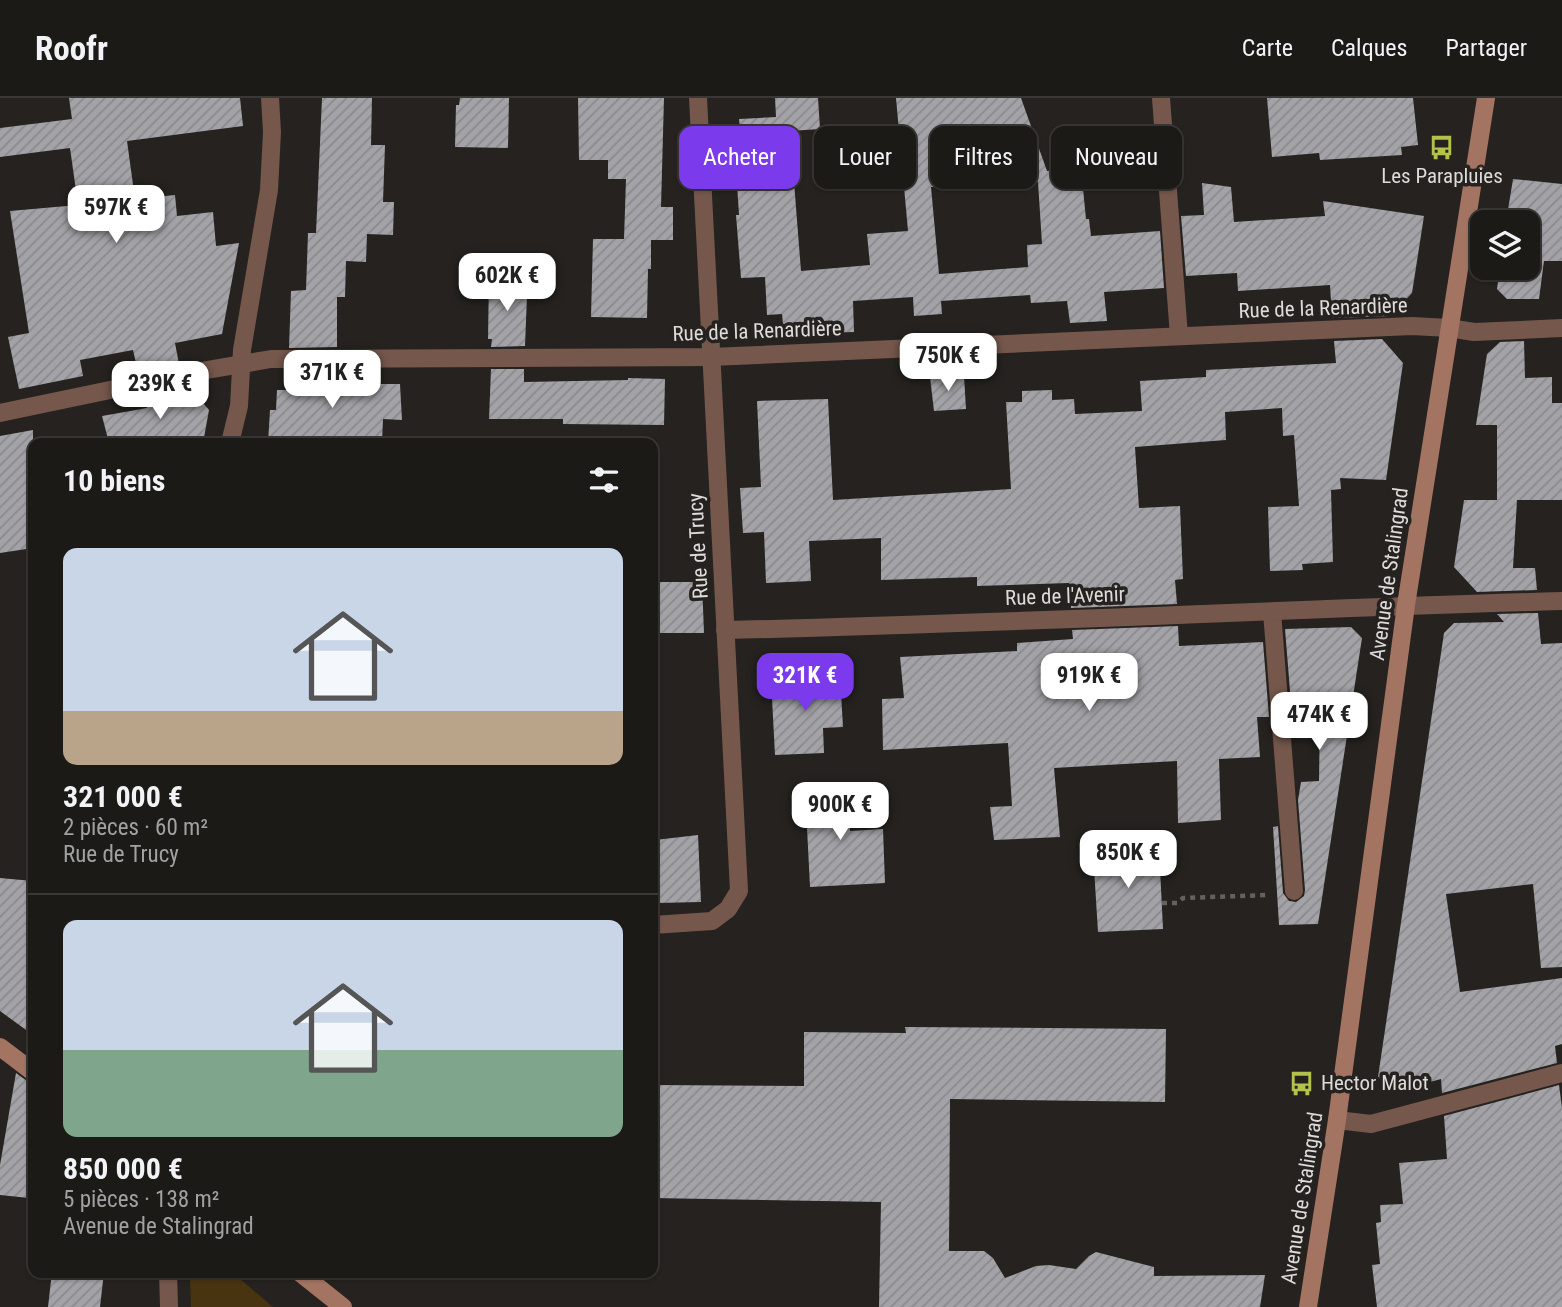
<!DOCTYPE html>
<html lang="fr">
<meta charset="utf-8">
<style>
body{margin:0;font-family:"Roboto Condensed",sans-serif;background:#252320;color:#f1f3f6;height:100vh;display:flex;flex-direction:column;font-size:26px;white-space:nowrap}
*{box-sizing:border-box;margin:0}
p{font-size:23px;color:#a0a1a1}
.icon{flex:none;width:38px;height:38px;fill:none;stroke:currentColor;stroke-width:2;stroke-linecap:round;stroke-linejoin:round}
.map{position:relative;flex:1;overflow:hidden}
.drawer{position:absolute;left:28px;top:340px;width:630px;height:840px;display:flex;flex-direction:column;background:#1c1a17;border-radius:14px;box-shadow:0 2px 5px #0004,0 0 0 2px #3a3836}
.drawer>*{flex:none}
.top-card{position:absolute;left:679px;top:28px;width:665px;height:63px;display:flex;gap:14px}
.controls{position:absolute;left:1470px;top:112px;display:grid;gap:14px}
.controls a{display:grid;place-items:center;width:70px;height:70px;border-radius:14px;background:#1c1a17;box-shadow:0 2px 5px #0004,0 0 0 2px #3a3836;font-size:35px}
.price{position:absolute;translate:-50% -60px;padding:0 16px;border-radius:14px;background:#fff;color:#222;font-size:23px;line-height:46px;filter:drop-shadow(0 2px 4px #0008)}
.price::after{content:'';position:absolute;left:50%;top:42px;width:21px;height:16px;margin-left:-10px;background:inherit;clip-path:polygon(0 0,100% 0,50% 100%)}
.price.current{background:#7c3aed;color:#fff}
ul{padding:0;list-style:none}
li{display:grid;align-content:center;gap:14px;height:371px;padding:0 35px}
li+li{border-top:2px solid #3a3836}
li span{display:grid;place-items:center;height:217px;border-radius:14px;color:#555}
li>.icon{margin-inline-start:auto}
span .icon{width:126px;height:126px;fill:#fffc;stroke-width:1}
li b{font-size:30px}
h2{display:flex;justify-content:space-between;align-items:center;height:84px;padding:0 35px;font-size:30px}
.chip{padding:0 24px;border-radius:14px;background:#1c1a17;box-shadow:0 2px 5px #0004,0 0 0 2px #3a3836;font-size:24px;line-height:63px}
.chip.current{background:#7c3aed;color:#fff}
header{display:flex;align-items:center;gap:42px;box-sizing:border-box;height:98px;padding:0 35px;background:#1c1a17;border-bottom:2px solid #3a3836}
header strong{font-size:33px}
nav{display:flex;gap:38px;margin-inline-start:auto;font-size:24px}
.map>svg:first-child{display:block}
</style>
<header>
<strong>Roofr</strong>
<nav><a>Carte</a><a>Calques</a><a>Partager</a></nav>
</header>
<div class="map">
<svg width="1562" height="1209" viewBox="0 0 1562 1209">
<defs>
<pattern id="building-hatch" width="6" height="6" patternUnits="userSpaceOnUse" patternTransform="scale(1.75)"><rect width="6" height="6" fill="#a2a2a7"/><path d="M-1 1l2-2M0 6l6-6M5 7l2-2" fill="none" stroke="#8a8a8e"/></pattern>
</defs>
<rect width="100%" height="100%" fill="#25221f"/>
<path fill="#483411" d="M200,1174H232L273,1209H191L190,1180Z"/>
<g fill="url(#building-hatch)" fill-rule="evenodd">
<path d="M69,0H240L243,28L127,43L135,101L175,97L177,118L213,114L216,148L239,145L222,236L175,245L179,266L138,274L133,252L80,262L83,278L19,291L8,239L29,235L10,113L78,107L70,50L0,59V30L72,21Z"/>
<path d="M322,0H372L371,47H385L383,104H394L393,137L367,136L366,164L346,163L345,199H337V249L289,250L291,193L306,192L308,135H316Z"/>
<path d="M460,0H509L508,50L455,49L456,7H459Z"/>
<path d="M578,0H664L661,109H673V142H651V171H648L647,220L591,219L593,141H624L626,81H608V62H579Z"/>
<path d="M775,0H818L820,31L790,33L801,173L870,167L867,136L908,133L896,0H1021L1047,73L1081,71L1086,121H1089L1091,138L1160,133L1164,190L1104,194L1107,223L1070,225L1067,203L1031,205L1030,197L941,203L942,216L914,218L913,199L853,203L854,234L784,236L782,216L767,217L765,179L741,180L736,117H739L734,39L741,38L739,21L776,19ZM1038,84L1042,146L1027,147L1028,169L939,176L931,89Z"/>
<path d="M1267,0H1413L1418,47L1401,49L1402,57L1320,62L1319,55L1272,59Z"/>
<path d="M1513,81L1562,86V163H1544L1539,201H1507L1497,191L1500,170H1528V124H1506Z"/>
<path d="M1202,85L1231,89L1234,124L1325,118L1323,103L1424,118L1412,195L1390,218L1332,220L1330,187L1238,193L1237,175L1186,178L1181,118L1204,117Z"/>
<path d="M489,179L519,180V198H527L525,248L491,249L492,241H488Z"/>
<path d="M1382,241L1403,265L1386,382L1340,380L1341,391L1331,392L1333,464L1302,466L1303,472L1270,473L1268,409L1299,408L1294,337L1283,338L1282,310L1225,314L1226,342L1135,349L1139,410L1180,408L1183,481L1175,482L1177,506L1071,510L1069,485L977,488V479L881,482V440L809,443L811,483L766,485L764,434L743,435L740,390L761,389L757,303L828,301L833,402L1011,391L1006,304H1022V293L1052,292V302L1074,301L1075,316L1142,313L1140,283L1206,279V272L1336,265L1334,243Z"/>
<path d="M1524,243L1525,280L1552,279V305H1562V402H1497V327H1476L1487,256L1500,244Z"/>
<path d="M491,271H524V284L628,282V280L665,281L664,327L563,326V321H489Z"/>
<path d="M289,272H336V286H400L402,322L383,321L382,345H268L270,312H276L277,292H288Z"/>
<path d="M964,278L966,311L934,313L930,279Z"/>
<path d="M184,288L186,302L199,300L209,312L203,345H109L102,318L147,310L144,297Z"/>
<path d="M33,332V450L0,455V338Z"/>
<path d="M1464,402H1517L1513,470H1535L1537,492L1477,494L1454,469Z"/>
<path d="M653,484H702L704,535H653Z"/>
<path d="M1538,515L1541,546L1562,545V869L1541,870L1533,786L1446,796L1460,894L1562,880V946L1555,948L1557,965L1442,995L1441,981L1393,994L1378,979L1444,535L1454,525L1504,524L1497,516Z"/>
<path d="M1178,528L1179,548L1263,544L1269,619H1257L1260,659L1219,661L1221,722L1178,725L1177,663L1054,670L1060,739L994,742L990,709L1012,708L1008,645L883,652L882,601L904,600L900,559L1017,553V545L1073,541L1072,532Z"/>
<path d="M1351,529L1362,540L1318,826L1279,827L1273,729L1278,728L1283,795L1289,803L1296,804L1304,798L1305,792L1298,702L1301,684L1319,683L1320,617L1292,618L1285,531Z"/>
<path d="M840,578L843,629L823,630L824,655L775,657L771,582Z"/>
<path d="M848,687L850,733L883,731L885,785L810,789L805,690Z"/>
<path d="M698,737L701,804L657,805L655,742Z"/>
<path d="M1159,750L1163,831L1098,834L1093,754Z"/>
<path d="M0,780L33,783V937L0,913Z"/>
<path d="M905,929L1166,931L1165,1004L950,1001L949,1153H984L993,1160L1005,1180L1036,1168L1049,1167L1076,1171L1089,1158L1096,1154L1154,1169V1178L1265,1177L1260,1209H879L881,1104L653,1100V987L804,988V934L906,935Z"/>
<path d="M16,975L27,983L33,985V1067L29,1100L0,1097V1067Z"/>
<path d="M1559,987L1562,1010V1209H1377L1372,1167L1380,1166L1376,1125L1381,1124L1380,1107L1403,1106L1399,1065L1447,1061L1444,1018Z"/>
<path d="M52,1174H104L100,1209H48Z"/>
</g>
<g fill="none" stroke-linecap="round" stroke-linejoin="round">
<path stroke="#64625f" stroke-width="4.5" stroke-dasharray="5 5" stroke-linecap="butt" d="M1162,805H1177L1183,800L1268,797"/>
<path stroke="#75574c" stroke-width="18" d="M1272,514L1294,793"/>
<g stroke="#75574c" stroke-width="18">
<path d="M1161,0L1179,238"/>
<path d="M0,315L201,273L271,261L711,259L1412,228L1449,230L1474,234L1562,230"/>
<path d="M230,345L239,308L242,252L269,92L272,34L270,0"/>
<path d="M725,532C1004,526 1283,511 1562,503"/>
<path d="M653,827L712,823L728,811L739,793L698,0"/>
<path d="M1337,1022L1371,1026L1562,975"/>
<path d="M168,1174L169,1209"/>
</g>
<g stroke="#a47462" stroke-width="18">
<path d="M0,949L33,974"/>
<path d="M299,1174L343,1209"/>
<path d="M1308,1209L1337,1022L1406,507L1486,0"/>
</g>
</g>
<defs>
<symbol id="bus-bare" viewBox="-9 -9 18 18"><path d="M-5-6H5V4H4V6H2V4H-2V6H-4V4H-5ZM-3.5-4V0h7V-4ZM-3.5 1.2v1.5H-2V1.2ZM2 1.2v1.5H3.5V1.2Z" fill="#b3c24b" stroke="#25221f" stroke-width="2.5" paint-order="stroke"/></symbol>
</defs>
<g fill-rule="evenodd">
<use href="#bus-bare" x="1424" y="32" width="35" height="35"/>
<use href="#bus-bare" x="1284" y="968" width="35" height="35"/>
</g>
<g text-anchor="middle" stroke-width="7" stroke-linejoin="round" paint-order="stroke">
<g font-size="21" fill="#dddcda" stroke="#25221f">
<text x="1442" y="85">Les Parapluies</text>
<text x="1321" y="992" text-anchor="start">Hector Malot</text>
</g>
<g font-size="21" fill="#dddcda" stroke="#25221f">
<text transform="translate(1323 210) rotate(-2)" y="7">Rue de la Renardière</text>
<text transform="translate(757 233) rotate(-2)" y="7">Rue de la Renardière</text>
<text transform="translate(698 448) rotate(-93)" y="7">Rue de Trucy</text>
<text transform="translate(1389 476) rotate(-82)" y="7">Avenue de Stalingrad</text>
<text transform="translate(1065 498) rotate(-2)" y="7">Rue de l'Avenir</text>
<text transform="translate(1302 1100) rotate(-81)" y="7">Avenue de Stalingrad</text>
</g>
</g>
</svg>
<div class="controls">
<a><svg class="icon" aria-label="layers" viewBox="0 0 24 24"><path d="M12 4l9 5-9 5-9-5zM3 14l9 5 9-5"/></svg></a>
</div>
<b class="price" style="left:116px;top:147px">597K €</b>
<b class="price" style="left:507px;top:215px">602K €</b>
<b class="price" style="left:948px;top:295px">750K €</b>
<b class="price" style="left:332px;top:312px">371K €</b>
<b class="price" style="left:160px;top:323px">239K €</b>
<b class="price current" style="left:805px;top:615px">321K €</b>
<b class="price" style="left:1089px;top:615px">919K €</b>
<b class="price" style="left:1319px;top:654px">474K €</b>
<b class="price" style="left:840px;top:744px">900K €</b>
<b class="price" style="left:1128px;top:792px">850K €</b>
<div class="top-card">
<a class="chip current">Acheter</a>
<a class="chip">Louer</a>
<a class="chip">Filtres</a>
<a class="chip">Nouveau</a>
</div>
<section class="drawer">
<h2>10 biens<svg class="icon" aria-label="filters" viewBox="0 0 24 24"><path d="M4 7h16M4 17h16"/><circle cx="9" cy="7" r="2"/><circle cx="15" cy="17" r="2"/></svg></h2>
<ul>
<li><span style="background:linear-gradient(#c9d6e8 75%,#b9a48a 0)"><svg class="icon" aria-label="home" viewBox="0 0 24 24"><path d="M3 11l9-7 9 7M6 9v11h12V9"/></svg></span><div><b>321 000 €</b><p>2 pièces · 60 m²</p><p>Rue de Trucy</p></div></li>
<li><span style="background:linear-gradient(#c9d6e8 60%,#7fa58c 0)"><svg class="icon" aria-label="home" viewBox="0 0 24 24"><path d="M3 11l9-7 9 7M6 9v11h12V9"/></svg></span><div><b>850 000 €</b><p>5 pièces · 138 m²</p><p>Avenue de Stalingrad</p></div></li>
</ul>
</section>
</div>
